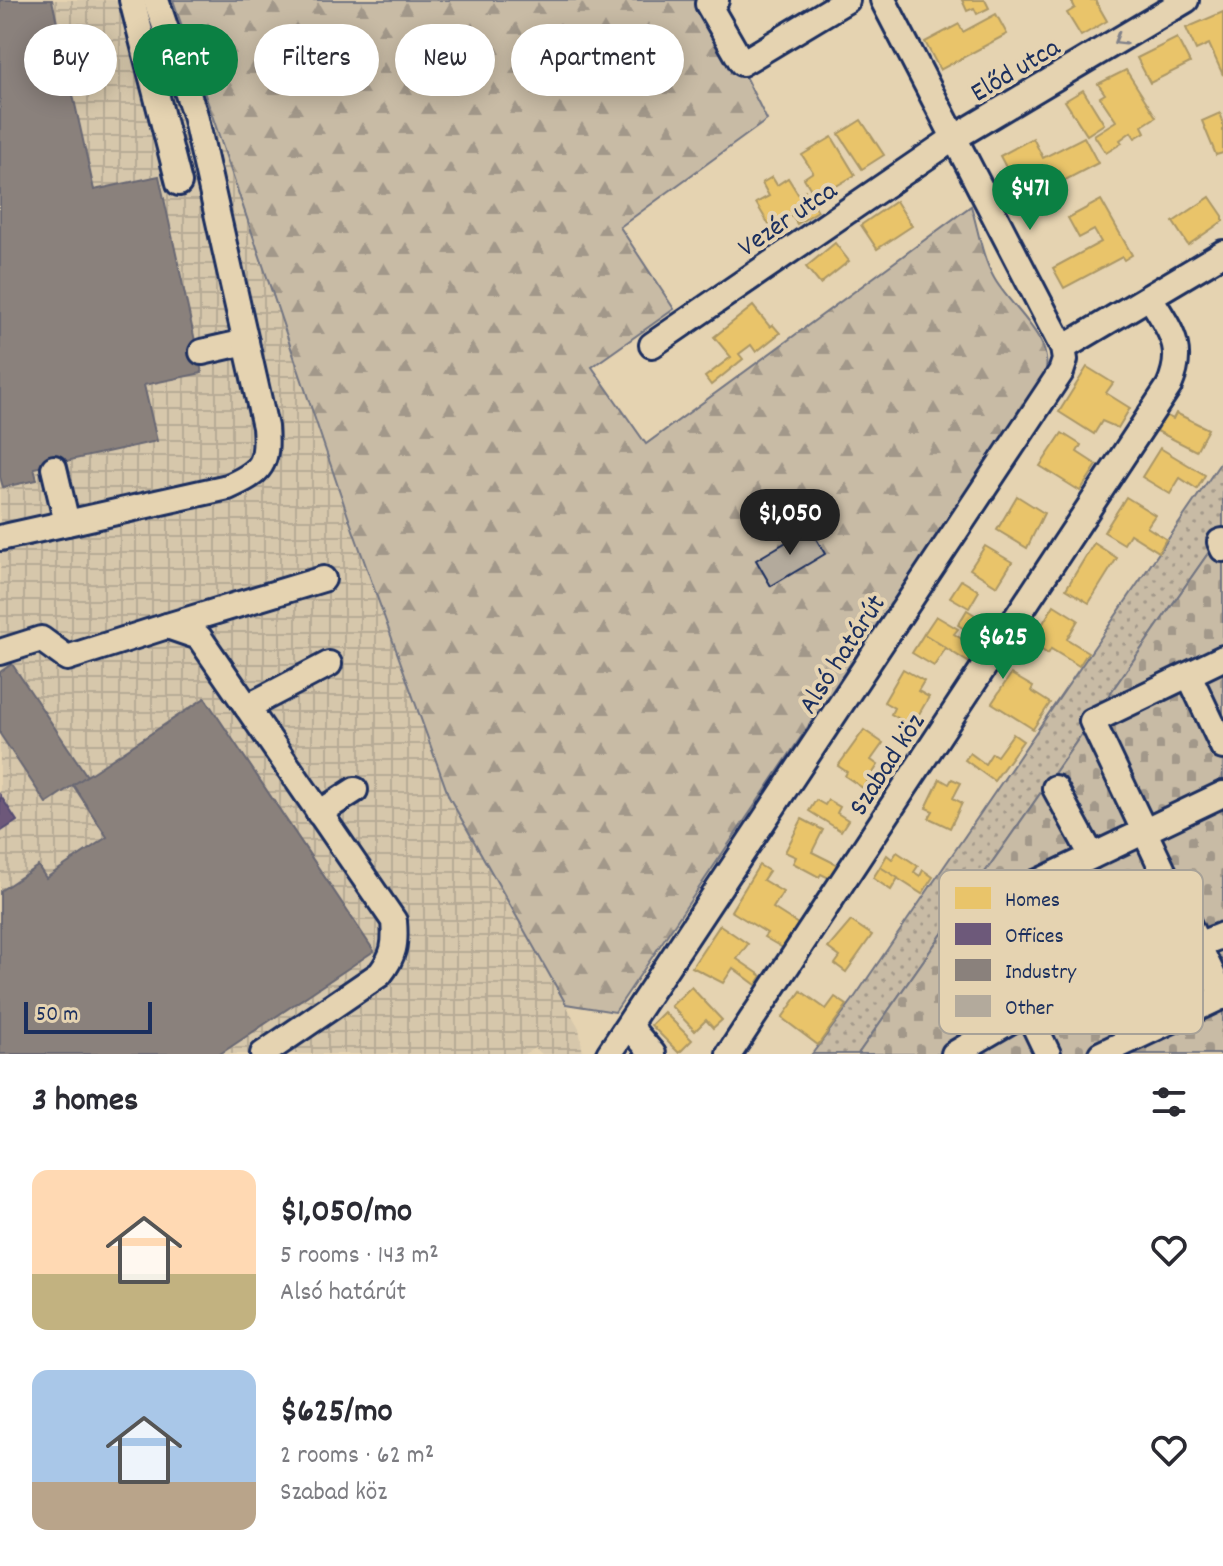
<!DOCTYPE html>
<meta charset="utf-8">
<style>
body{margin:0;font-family:Dekko,sans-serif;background:#f7f7f7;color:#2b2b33;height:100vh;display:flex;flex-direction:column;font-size:30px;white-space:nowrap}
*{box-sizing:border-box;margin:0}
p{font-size:26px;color:#7c7c81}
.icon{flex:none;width:44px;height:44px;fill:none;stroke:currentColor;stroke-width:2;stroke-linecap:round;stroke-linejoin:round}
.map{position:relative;height:1054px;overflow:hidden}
.details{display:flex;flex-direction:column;background:#fff;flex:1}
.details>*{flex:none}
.hud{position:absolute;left:24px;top:24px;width:800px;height:72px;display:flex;gap:16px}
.scale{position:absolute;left:24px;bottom:20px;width:128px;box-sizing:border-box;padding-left:8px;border:4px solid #1b2f5e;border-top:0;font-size:22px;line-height:28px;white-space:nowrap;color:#1b2f5e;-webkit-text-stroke:6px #e5d3b1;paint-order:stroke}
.price{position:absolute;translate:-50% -68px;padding:0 18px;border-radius:28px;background:#0b8043;color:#fff;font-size:26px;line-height:52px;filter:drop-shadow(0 2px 4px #0008)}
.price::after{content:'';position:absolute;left:50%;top:48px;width:24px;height:18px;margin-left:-12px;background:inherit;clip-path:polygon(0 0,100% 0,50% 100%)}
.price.active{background:#222;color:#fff}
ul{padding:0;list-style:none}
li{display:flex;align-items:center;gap:24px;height:200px;padding:0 32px}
li span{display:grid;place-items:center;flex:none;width:224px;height:160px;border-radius:16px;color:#555}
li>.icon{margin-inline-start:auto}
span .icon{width:96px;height:96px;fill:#fffc;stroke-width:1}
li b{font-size:34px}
h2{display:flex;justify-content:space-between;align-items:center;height:96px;padding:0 32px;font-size:34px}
.pill{padding:0 28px;border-radius:36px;background:#fff;box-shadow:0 4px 20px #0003;font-size:28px;line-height:72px}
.pill.active{background:#0b8043;color:#fff}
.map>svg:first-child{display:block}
</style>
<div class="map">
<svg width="1223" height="1054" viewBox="0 0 1223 1054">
<defs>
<pattern id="industrial-grid" width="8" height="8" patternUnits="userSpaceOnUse" patternTransform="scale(2)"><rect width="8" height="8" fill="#d6c7ab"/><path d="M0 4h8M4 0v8" fill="none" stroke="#b7ab96"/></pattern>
<pattern id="green-dots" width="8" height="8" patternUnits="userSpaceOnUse" patternTransform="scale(2)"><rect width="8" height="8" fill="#c8bba5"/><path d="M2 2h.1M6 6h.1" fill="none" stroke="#a2988a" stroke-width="1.8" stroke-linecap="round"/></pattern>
<pattern id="forest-firs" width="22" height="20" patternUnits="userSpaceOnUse" patternTransform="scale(2)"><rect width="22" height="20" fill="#c8bba5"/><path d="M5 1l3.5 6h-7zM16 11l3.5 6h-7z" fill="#a2988a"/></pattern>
<pattern id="cemetery-stones" width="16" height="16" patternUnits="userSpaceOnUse" patternTransform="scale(2)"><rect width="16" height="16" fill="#c8bba5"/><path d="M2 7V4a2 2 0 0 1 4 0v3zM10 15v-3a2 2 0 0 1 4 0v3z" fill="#a2988a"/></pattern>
</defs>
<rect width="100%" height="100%" fill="#e5d3b1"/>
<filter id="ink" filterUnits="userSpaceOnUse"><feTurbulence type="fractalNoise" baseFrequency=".0125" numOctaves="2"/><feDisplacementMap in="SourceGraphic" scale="16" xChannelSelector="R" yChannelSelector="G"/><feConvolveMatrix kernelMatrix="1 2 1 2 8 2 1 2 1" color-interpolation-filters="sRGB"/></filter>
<g filter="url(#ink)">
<path fill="url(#industrial-grid)" d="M0,0H173L348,516L449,797L579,1028L583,1054H542L535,1048L524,1054H0Z"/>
<path fill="url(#green-dots)" stroke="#727582" stroke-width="2" d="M1223,459V532L858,1054H812L852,1001Z"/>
<path fill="url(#forest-firs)" stroke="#727582" stroke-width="2" d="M173,0H716L709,5L767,120L620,227L674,309L592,367L646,444L971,206C978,229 982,257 994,278C1011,309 1058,340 1044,378L615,1012L566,1004L449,797L348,516Z"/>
<path fill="url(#cemetery-stones)" stroke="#727582" stroke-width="2" d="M1223,532V1054H858Z"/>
<g fill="#e9c46a" stroke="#ab9766" stroke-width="2">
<path d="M962,0H985L989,8L977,14L974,8L967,11Z"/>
<path d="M1071,0H1095L1107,21L1081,36L1067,13L1075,8Z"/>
<path d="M1223,12V75L1209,44L1196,50L1186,28Z"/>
<path d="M996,14L1007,34L940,70L925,42L959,24L963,32Z"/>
<path d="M1177,38L1190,63L1150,83L1137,58Z"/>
<path d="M1126,70L1156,117L1142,126L1145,132L1135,138L1131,132L1120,140L1122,143L1106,153L1094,135L1116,121L1100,97L1105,94L1098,84Z"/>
<path d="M1083,90L1104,124L1087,135L1065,101Z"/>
<path d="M1220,113L1223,121V153L1216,155L1202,121Z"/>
<path d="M861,120L884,155L862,169L839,134Z"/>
<path d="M832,137L855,175L816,198L804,178L813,172L802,155Z"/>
<path d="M1084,137L1098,163L1048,189L1044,181L1060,173L1059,171L1019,192L1000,156L1033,138L1043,158Z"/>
<path d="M772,177L777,185L788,178L798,194L805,190L818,211L797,224L792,215L771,228L756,203L769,196L762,183Z"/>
<path d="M1210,197L1223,216V221L1188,245L1173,222Z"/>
<path d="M1101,200L1132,255L1124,260L1122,257L1064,288L1053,268L1101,242L1094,230L1079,238L1068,218Z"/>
<path d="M896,201L912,226L877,249L861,225Z"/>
<path d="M835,243L849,261L820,284L806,267Z"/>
<path d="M753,306L770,327L773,325L780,333L756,352L751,345L739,354L743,359L711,385L705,377L731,357L714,337Z"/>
<path d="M1087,367L1113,383L1106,393L1130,408L1118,428L1102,421L1094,434L1059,412Z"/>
<path d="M1176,413L1208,429L1196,451L1157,431L1165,415L1173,419Z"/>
<path d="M1062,433L1081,445L1077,452L1097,465L1080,491L1040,466Z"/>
<path d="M1160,448L1205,475L1197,489L1180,478L1170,494L1142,477Z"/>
<path d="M1017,496L1044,513L1027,548L997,530Z"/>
<path d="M1126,497L1155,515L1147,527L1166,539L1159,552L1130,534L1124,544L1104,532Z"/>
<path d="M1094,543L1117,558L1089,603L1066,589Z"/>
<path d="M985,546L1012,562L997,586L970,569Z"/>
<path d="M961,580L979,591L969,608L950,597Z"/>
<path d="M1054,605L1078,620L1067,639L1088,652L1079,666L1051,649L1048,654L1031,643Z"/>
<path d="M967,610L991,625L982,640L958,625Z"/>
<path d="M936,616L958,629L954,634L965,641L963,645L974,652L968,662L924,634Z"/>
<path d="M924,634L946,648L934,666L912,653Z"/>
<path d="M903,669L924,681L918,691L929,697L912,726L891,714L894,708L884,702Z"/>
<path d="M1011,674L1033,687L1031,691L1050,703L1033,729L992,703Z"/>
<path d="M864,730L883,743L871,760L878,765L863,788L845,776L847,772L838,766Z"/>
<path d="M1013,734L1023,741L994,781L965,760L970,753L985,764L992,753L997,756Z"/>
<path d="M940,779L949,784L952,779L961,783L953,798L962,803L950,828L929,818L933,811L926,808Z"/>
<path d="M816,800L825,805L828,800L840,807L837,813L848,820L841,831L809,811Z"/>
<path d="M802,819L823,830L812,852L838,865L831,879L821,874L819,877L793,863L796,857L785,852Z"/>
<path d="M897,852L918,866L914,872L920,876L923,870L933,877L922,894L880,867L887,855L892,859Z"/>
<path d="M759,865L769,871L763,880L783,892L773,908L798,924L783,948L764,937L767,933L731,911Z"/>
<path d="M880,867L898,878L891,890L873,878Z"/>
<path d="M851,921L872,935L846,972L835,964L840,957L828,948Z"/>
<path d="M720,925L748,944L737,959L762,976L756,985L733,968L723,983L692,967Z"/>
<path d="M691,987L722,1020L713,1028L706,1020L695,1031L671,1006Z"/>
<path d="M801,991L826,1009L835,997L847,1005L818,1045L782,1018Z"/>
<path d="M664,1012L692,1040L679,1053L651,1025Z"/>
</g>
<path fill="#6d597a" stroke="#544c72" stroke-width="2" d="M0,795L17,821L0,832Z"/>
<g fill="#8a817c" stroke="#696873" stroke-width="2">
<path d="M0,0H52L94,190L159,176L202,373L144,385L157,441L34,468L37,480L3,487L0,477Z"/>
<path d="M12,664L87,776L46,803L0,734V672Z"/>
<path d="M205,698L374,951L220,1054H0V891L38,866L46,878L107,837L73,785Z"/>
</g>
<path fill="#b3aa9c" stroke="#1b2f5e" stroke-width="2" d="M810,528L825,554L771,586L756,560Z"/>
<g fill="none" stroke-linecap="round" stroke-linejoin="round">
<defs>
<g id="minor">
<path d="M132,0L179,183"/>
<path d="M716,0L708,4L742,63L847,0"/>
<path d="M652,345L954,138L1186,0"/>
<path d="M1063,348L1223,253"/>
<path d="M202,352L246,342"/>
<path d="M54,468L67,523"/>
<path d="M0,538L228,487C262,472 268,464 265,427L195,115L156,0"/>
<path d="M1223,541L1220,542L1223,549"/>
<path d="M167,626L323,579"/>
<path d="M0,652L41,639L67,658L167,626L199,637L394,921C396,944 394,956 380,974L263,1054"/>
<path d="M1223,658L1092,721L1223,997"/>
<path d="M1189,675L1223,747"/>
<path d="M247,707L329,664"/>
<path d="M1055,788L1092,856"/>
<path d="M319,813L355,790"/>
<path d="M1198,945L1223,935"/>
<path d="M632,1024L635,1033L653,1054"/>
<path d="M609,1054L1061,372L1065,360L1063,348L883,0"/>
<path d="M729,1054L1169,386C1186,347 1170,331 1150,297"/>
<path d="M954,1054L1027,1011"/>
<path d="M1048,1054L979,910L1223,794"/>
<path d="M1101,1054L1223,996"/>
</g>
</defs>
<use href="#minor" stroke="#1b2f5e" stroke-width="30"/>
<use href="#minor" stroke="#e5d3b1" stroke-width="24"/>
</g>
<defs><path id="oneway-chevron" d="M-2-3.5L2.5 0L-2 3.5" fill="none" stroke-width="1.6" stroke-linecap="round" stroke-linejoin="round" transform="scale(2)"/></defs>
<use stroke="#808188" href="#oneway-chevron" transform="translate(1119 40) rotate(149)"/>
</g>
<g text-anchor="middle" stroke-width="8" stroke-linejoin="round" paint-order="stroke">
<g font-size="28" fill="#1b2f5e" stroke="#e5d3b1">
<text transform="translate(1014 68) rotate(-31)" y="10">Előd utca</text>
<text transform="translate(786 217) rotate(-34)" y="10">Vezér utca</text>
<text transform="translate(840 653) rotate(-57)" y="10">Alsó határút</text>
<text transform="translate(885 763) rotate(-57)" y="10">Szabad köz</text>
</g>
</g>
<rect x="939" y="870" width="264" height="164" rx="12" fill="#e5d3b1" stroke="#a8a298" stroke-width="2"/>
<rect x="955" y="887" width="36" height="22" fill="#e9c46a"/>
<rect x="955" y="923" width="36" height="22" fill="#6d597a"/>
<rect x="955" y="959" width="36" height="22" fill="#8a817c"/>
<rect x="955" y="995" width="36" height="22" fill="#b3aa9c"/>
<g font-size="22" fill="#1b2f5e">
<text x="1005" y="906">Homes</text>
<text x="1005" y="942">Offices</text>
<text x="1005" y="978">Industry</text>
<text x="1005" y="1014">Other</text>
</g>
</svg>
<div class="scale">50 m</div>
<b class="price" style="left:1030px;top:232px">$471</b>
<b class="price active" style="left:790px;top:557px">$1,050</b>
<b class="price" style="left:1003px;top:681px">$625</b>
<div class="hud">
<a class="pill">Buy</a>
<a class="pill active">Rent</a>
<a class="pill">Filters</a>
<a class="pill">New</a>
<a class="pill">Apartment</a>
</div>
</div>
<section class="details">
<h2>3 homes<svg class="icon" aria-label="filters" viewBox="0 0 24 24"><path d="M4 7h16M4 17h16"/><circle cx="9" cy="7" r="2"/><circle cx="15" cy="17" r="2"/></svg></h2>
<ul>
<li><span style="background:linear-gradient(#ffd9b3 65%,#c2b280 0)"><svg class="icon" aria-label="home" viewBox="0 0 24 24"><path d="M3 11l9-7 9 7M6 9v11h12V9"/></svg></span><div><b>$1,050/mo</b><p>5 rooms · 143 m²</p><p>Alsó határút</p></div><svg class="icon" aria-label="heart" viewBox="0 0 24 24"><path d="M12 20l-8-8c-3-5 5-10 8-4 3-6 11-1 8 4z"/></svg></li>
<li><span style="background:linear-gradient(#a9c7e8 70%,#b9a48a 0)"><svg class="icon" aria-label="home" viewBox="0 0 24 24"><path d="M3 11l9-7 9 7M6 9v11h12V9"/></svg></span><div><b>$625/mo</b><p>2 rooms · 62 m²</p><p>Szabad köz</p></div><svg class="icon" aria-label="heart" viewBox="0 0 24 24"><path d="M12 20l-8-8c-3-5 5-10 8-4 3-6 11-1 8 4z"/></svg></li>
</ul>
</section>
